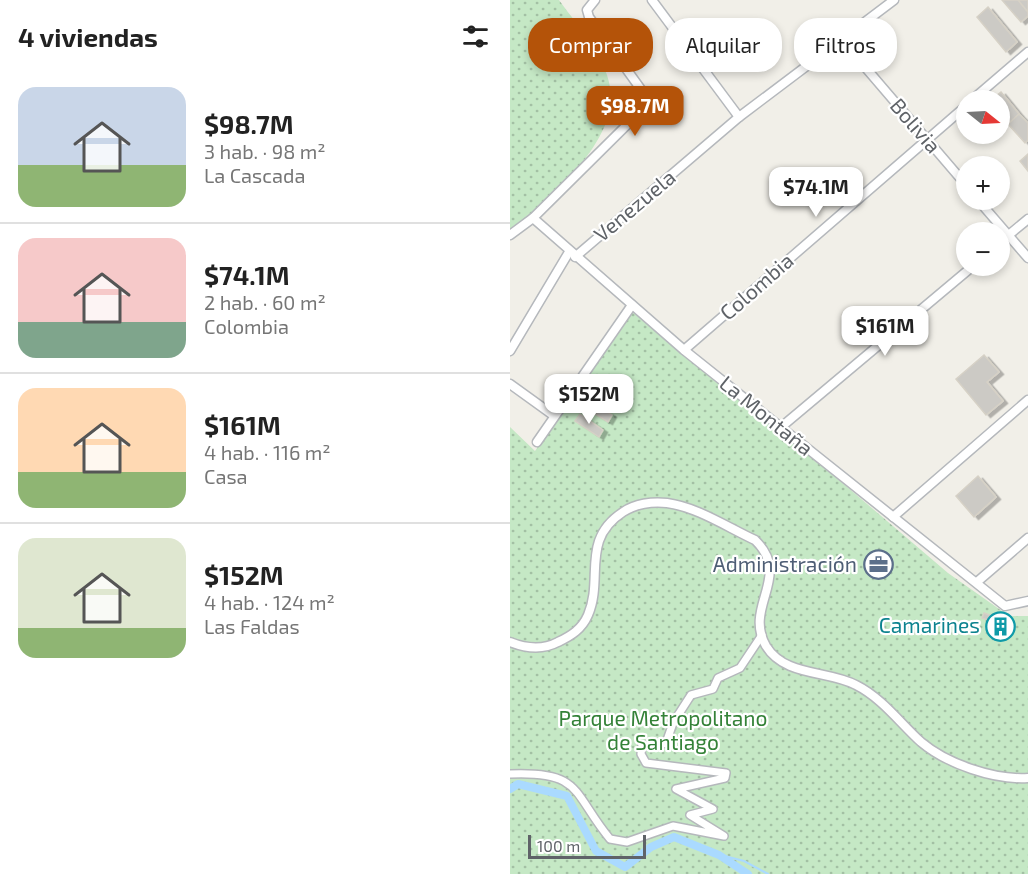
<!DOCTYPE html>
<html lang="es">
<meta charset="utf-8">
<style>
body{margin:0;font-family:"Exo 2",sans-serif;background:#f2f2f2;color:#222;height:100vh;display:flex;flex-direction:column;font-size:22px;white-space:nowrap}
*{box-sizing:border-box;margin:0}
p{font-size:20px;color:#767676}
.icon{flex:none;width:33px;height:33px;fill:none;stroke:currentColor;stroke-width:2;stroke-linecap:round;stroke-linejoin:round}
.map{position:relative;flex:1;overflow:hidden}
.panel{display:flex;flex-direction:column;background:#fff;width:510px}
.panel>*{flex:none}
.top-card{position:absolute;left:18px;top:18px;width:410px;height:54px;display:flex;gap:12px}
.needle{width:39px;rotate:108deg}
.fabs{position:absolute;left:446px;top:90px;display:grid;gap:12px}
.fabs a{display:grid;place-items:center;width:54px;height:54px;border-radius:50%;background:#fff;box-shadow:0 3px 9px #0003;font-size:30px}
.scale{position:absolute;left:18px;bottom:15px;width:118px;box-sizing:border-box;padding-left:6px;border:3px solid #5f6368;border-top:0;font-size:16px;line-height:21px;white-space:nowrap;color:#5f6368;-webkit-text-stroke:4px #fff;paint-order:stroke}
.price{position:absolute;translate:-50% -51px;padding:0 14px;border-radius:12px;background:#fff;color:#222;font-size:20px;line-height:39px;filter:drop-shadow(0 2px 3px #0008)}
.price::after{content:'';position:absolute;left:50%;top:36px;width:18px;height:14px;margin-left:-9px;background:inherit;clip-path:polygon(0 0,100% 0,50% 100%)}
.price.current{background:#b45309;color:#fff}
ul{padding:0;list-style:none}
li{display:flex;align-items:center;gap:18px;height:150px;padding:0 18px}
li+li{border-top:2px solid #e0e0e0}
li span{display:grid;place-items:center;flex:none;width:168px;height:120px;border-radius:18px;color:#555}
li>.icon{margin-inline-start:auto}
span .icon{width:72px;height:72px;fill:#fffc;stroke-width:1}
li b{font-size:26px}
h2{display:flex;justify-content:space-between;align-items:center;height:72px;padding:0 18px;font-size:26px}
.tag{padding:0 21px;border-radius:24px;background:#fff;box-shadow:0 3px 9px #0003;font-size:21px;line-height:54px}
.tag.current{background:#b45309;color:#fff}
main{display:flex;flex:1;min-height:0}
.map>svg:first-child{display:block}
</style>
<main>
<section class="panel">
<h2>4 viviendas<svg class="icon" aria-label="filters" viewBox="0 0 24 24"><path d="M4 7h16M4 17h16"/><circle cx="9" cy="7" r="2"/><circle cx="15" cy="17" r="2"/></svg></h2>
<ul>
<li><span style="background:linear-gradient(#c9d6e8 65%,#8fb573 0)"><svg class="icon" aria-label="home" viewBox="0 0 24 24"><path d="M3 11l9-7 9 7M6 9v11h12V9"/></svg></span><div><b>$98.7M</b><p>3 hab. · 98 m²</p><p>La Cascada</p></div></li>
<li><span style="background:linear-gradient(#f6c9c9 70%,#7fa58c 0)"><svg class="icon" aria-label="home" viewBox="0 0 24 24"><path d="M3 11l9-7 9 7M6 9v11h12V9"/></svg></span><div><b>$74.1M</b><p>2 hab. · 60 m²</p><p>Colombia</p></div></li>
<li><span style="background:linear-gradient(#ffd9b3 70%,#8fb573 0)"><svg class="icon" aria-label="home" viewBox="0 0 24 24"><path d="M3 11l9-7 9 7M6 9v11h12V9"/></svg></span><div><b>$161M</b><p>4 hab. · 116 m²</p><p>Casa</p></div></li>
<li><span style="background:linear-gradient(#dfe7d0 75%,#8fb573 0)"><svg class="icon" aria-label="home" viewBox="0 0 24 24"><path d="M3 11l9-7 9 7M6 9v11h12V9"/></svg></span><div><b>$152M</b><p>4 hab. · 124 m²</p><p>Las Faldas</p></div></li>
</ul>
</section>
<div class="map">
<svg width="518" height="874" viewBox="0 0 518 874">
<defs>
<pattern id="park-dots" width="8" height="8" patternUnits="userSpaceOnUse" patternTransform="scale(1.5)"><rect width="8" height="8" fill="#c5e8c5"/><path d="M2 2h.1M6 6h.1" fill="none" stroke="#a3c0a4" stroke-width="1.8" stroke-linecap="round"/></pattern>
<filter id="shadow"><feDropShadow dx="4.5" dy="2.5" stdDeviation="0" flood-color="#0004"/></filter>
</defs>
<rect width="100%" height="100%" fill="#f1efe8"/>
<g fill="url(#park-dots)">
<path d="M0,0H49C69,28 99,59 101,95C104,143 36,205 0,231Z"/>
<path d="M121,311L336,486L438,573L499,616H518V874H0V427L25,451Z"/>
</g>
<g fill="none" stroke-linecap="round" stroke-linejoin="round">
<path stroke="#aadaff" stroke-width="2" d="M207,854L234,861L258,874"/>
<path stroke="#aadaff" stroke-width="8" d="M0,789L8,784L57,796L86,851L115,867L141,847L164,837L209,855L238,874"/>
</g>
<g fill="#cccac5" stroke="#d6d1c6" stroke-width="1.5" filter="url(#shadow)">
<path d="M492,0H508L518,12V16L511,22Z"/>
<path d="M508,0H518V12Z"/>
<path d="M478,7L507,42L496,52L467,17Z"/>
<path d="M491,92L509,114L498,124L489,114V100H481Z"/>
<path d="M509,114L518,123V140L515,143L498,124Z"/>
<path d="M518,154V171L510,161Z"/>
<path d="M474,355L489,372L477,382L493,401L476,415L446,379Z"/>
<path d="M78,400L102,415L98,422L74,407Z"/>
<path d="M70,414L93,430L89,437L65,421Z"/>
<path d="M468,476L486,497L464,517L446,496Z"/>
<path d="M474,613L485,617L484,622L472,618Z"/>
<path d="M491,617L499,625L491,634L482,626Z"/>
</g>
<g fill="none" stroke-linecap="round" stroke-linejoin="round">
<defs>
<path id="pedestrian" d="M0,774C73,771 62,793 100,839L117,842L163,826L214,836L180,815L203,809L166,789L215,778L216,773L136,763L131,754L132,745L144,746L156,743L163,723L181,695L203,689L208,678L230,668L252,635"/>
<g id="minor">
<path d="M142,0L229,117"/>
<path d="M331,39L456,185"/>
<path d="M462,100L518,52"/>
<path d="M468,200L518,258"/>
<path d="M23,218L174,350L495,606L518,601"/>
<path d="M0,235L23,218L140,102L79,17L77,10L85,0"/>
<path d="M489,243L518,219"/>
<path d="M65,257L229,117L384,0"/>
<path d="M174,350L456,106"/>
<path d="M0,351L59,252"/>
<path d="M0,384L43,415"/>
<path d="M270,428L463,266"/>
<path d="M27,442L122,305"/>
<path d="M383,517L518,400"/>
<path d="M467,582L518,538"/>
<path d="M0,642C15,648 33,650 48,642C61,636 72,629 78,615C94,578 70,540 113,512C125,504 142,501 157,503C187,507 217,527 245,540C283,577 233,606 256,646C275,677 318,670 346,685C372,698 390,723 411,742C437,764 484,780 518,778"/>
</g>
</defs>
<use href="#pedestrian" stroke="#b5b8bc" stroke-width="10"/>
<use href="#minor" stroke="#b5b8bc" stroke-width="11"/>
<use href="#pedestrian" stroke="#fff" stroke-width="7"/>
<use href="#minor" stroke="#fff" stroke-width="8"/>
</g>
<defs>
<symbol id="office-ring" viewBox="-11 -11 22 22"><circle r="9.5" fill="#fff" stroke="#5c6f8a" stroke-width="1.5"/><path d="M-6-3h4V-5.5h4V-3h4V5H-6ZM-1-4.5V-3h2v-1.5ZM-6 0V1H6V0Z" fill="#5c6f8a"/></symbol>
<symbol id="building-ring" viewBox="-11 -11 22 22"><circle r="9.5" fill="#fff" stroke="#0f9aa8" stroke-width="1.5"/><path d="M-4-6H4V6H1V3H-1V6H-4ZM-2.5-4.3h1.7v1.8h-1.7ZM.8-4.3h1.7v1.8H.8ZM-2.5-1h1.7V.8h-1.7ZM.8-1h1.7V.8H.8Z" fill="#0f9aa8"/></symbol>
</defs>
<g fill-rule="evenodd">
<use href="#office-ring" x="352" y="548" width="33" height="33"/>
<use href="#building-ring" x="474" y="610" width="33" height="33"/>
</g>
<g text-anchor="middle" stroke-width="4.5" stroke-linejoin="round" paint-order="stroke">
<g font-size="21" fill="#5f6368" stroke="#fff">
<text transform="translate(405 126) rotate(49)" y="7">Bolivia</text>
<text transform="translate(125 206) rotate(-40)" y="7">Venezuela</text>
<text transform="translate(247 287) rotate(-41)" y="7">Colombia</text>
<text transform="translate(256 416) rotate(39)" y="7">La Montaña</text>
</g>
<g font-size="21" fill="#4e5e75" stroke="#fff" text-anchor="end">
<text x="347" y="572">Administración</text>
</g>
<g font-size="21" fill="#0d838f" stroke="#fff" text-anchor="end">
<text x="470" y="633">Camarines</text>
</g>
<g font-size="21" fill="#348238" stroke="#fff">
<text x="153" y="726">Parque Metropolitano<tspan x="153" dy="24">de Santiago</tspan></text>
</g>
</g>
</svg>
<div class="fabs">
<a><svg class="needle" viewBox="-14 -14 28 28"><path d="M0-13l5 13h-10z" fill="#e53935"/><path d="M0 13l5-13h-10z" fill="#767676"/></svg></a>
<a>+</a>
<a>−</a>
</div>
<div class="scale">100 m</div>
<b class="price current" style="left:125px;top:137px">$98.7M</b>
<b class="price" style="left:306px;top:218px">$74.1M</b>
<b class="price" style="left:375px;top:357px">$161M</b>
<b class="price" style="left:79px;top:425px">$152M</b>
<div class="top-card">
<a class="tag current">Comprar</a>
<a class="tag">Alquilar</a>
<a class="tag">Filtros</a>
</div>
</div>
</main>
